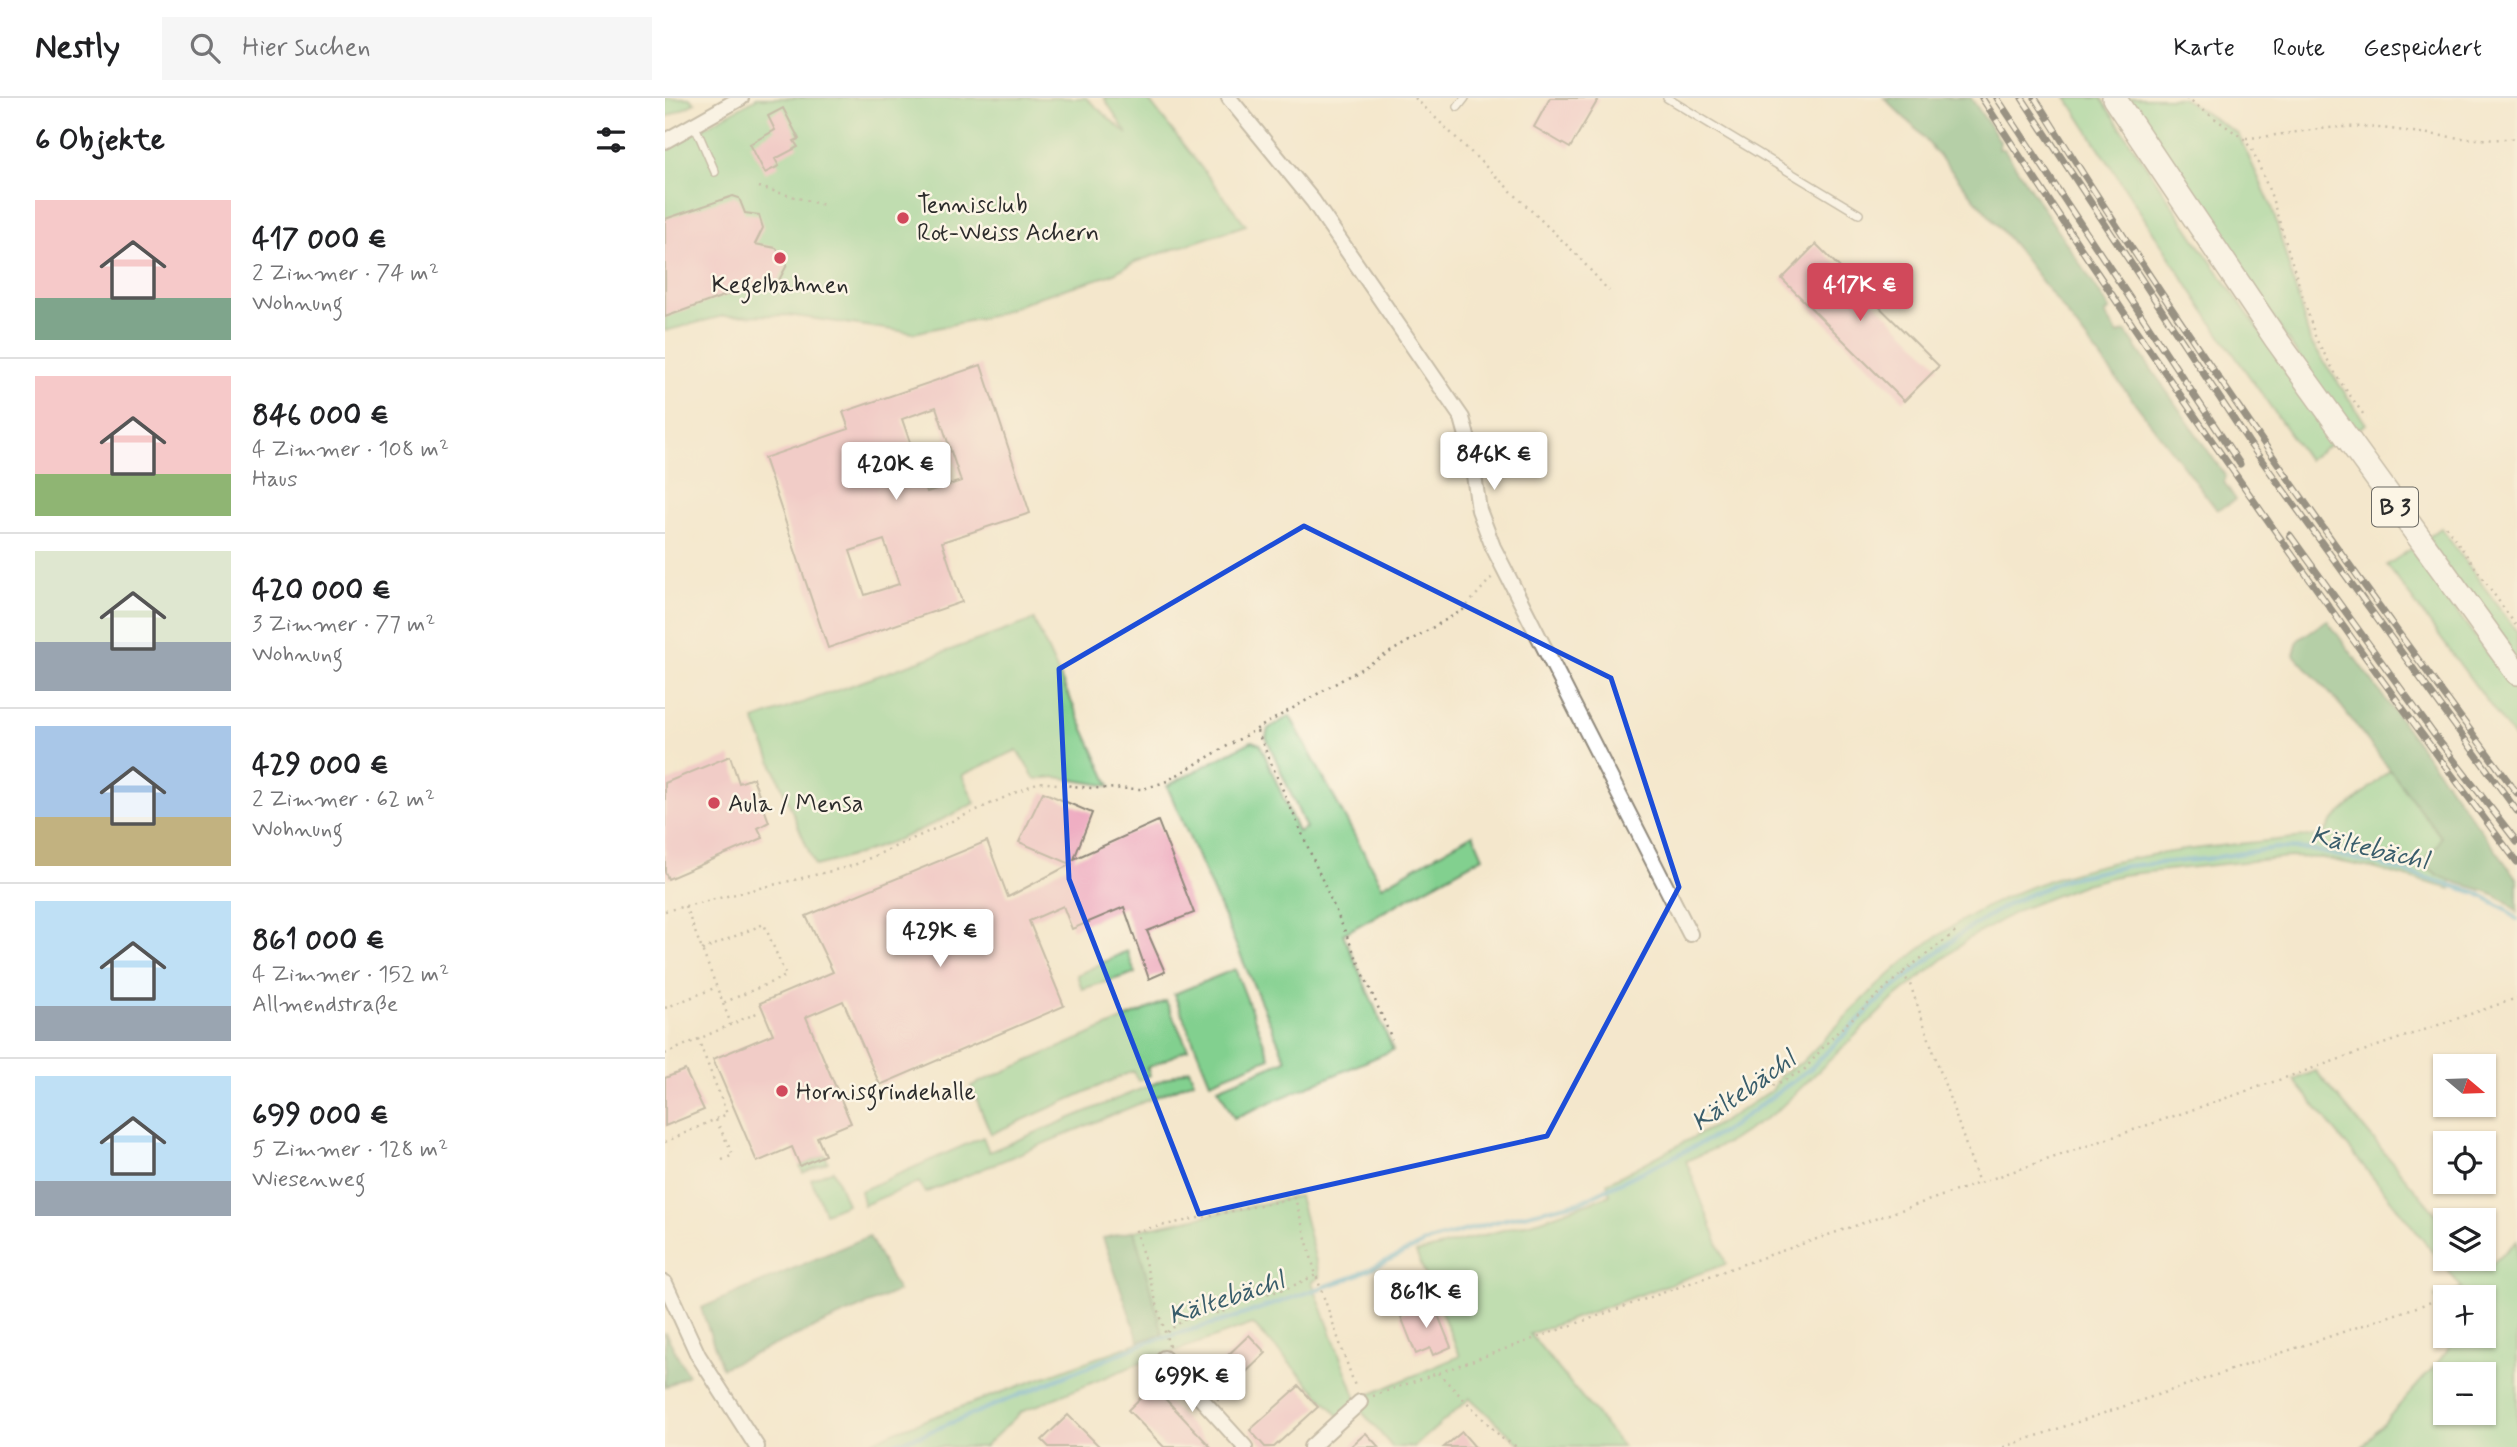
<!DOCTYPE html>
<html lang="de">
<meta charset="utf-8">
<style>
body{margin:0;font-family:Mynerve,sans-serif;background:#f6f6f6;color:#202124;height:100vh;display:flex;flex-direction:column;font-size:26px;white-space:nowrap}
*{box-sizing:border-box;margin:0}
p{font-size:23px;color:#757577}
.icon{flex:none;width:38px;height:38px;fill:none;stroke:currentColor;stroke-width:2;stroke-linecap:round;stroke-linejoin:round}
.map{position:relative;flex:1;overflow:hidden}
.panel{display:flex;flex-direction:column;background:#fff;width:665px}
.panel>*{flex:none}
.needle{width:46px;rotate:109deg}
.controls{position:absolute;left:1768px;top:956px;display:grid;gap:14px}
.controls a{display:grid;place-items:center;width:63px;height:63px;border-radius:0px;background:#fff;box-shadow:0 2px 5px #0004;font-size:35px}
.price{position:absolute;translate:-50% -60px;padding:0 16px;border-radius:7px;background:#fff;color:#222;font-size:23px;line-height:46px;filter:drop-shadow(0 2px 4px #0008)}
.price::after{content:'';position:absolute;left:50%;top:42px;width:21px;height:16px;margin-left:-10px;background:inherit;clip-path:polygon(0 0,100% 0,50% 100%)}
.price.active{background:#d1495b;color:#fff}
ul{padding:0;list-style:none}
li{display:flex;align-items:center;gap:21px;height:175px;padding:0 35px}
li+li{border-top:2px solid #e0e0e0}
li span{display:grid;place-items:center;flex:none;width:196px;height:140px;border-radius:0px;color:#555}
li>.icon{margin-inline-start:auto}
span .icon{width:84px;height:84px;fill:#fffc;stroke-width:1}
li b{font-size:30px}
h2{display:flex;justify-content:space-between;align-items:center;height:84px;padding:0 35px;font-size:30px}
header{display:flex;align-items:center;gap:42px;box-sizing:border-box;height:98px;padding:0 35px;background:#fff;border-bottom:2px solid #e0e0e0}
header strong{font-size:33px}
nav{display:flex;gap:38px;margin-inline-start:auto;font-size:24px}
.search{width:490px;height:63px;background:#f6f6f6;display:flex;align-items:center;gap:18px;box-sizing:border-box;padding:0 24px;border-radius:0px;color:#757577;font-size:26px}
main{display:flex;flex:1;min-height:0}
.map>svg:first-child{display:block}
</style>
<header>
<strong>Nestly</strong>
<div class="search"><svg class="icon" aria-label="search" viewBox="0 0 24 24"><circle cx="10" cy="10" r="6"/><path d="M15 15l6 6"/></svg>Hier suchen</div>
<nav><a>Karte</a><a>Route</a><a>Gespeichert</a></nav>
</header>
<main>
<section class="panel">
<h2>6 Objekte<svg class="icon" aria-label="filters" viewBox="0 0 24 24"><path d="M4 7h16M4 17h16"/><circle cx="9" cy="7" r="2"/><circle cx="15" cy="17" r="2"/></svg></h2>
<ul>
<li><span style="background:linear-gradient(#f6c9c9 70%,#7fa58c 0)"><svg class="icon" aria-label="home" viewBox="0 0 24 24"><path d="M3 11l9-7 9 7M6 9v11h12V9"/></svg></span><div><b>417 000 €</b><p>2 Zimmer · 74 m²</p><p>Wohnung</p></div></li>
<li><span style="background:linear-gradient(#f6c9c9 70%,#8fb573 0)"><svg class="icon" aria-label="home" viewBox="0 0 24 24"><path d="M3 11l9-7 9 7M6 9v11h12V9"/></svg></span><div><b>846 000 €</b><p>4 Zimmer · 108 m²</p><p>Haus</p></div></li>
<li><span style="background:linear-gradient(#dfe7d0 65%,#9aa5b1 0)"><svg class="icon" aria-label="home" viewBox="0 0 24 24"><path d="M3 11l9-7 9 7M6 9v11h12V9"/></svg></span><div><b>420 000 €</b><p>3 Zimmer · 77 m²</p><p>Wohnung</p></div></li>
<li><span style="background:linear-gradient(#a9c7e8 65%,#c2b280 0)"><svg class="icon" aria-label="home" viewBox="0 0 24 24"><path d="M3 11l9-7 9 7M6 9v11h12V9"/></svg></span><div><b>429 000 €</b><p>2 Zimmer · 62 m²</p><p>Wohnung</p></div></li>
<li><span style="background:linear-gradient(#bfe0f5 75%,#9aa5b1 0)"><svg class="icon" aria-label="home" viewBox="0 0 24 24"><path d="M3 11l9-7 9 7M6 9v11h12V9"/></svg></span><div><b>861 000 €</b><p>4 Zimmer · 152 m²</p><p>Allmendstraße</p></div></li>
<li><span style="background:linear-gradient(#bfe0f5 75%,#9aa5b1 0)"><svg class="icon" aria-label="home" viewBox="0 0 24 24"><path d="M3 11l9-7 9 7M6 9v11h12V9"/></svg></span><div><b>699 000 €</b><p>5 Zimmer · 128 m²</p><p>Wiesenweg</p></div></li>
</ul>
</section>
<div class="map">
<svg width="1852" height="1349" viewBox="0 0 1852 1349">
<rect width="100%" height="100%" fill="#fcf5e5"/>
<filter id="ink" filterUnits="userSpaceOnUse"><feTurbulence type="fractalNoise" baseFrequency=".0143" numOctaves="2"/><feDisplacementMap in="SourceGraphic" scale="14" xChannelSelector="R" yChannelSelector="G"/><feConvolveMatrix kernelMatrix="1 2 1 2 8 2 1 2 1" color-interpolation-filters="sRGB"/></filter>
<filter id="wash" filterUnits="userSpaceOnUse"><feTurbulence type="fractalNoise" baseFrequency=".00686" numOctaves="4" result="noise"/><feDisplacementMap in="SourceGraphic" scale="28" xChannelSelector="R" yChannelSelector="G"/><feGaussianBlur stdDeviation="1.57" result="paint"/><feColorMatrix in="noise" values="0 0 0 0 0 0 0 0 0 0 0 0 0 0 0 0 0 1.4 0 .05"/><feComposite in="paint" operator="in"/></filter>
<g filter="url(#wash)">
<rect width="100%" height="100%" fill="#f4e7cc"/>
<g fill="#82d08f" stroke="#567e5d" stroke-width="2" fill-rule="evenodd">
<path d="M0,0H24L30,5L0,20Z"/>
<path d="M92,0H421L463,37L439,0H482L581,127L470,164L445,177L373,199L330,217L249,235L123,217L58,218L0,233V51Z"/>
<path d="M1402,0H1436L1532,144L1672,342L1643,362L1549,228Z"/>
<path d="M1460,0H1517L1573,36L1607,109L1645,243L1701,326L1686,336Z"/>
<path d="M1776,430L1852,534V565L1761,441Z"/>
<path d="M1746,451L1852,596V644L1722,467Z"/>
<path d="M369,522L445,688L391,679L370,681L352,652L297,677L310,705C258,732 207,755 150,768L89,622Z"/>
<path d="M625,618L717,788L808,736L818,759L678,836L728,952L569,1020L553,990L621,962L502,688L587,643L595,646L633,734L641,730L601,639L603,631Z"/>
<path d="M1725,672L1776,739L1773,747L1763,756L1771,777L1785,781L1786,791L1711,771L1657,760L1624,759L1456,777L1420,786L1356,811L1303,841L1227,902L1112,1013L1066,1043L1021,1063L1061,1166L865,1236L958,1349H858L805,1300L749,1349H727L692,1308L703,1297L795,1258L751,1155L876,1122L945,1097L942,1085L1059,1023L1107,992L1116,976L1136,965C1176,924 1218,878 1264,844C1387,755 1515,753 1659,737L1666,724Z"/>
<path d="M462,853L470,875L417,891L412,877Z"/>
<path d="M570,871L605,960L545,984L509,896Z"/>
<path d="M501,903L523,951L482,970L485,977L473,983L468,973L326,1036L306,988Z"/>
<path d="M524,971L529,983L260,1095L254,1084L199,1107L195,1093L318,1039L324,1054Z"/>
<path d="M1651,973L1780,1127V1160H1808L1819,1173L1852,1143V1349H1697L1781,1255L1790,1237H1818V1199H1780V1210L1770,1199L1797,1190L1629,982ZM1780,1276H1818V1314H1780Z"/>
<path d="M160,1057L163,1064L138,1075L135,1068Z"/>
<path d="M168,1072L182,1106L160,1115L146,1081Z"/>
<path d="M634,1098L655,1179L647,1184L690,1298V1304L674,1318L588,1226L470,1267L356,1314L319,1349H196L230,1333L497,1236L469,1133Z"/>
</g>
<g fill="#69b27a" stroke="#4a6e52" stroke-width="2">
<path d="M1219,0H1306L1335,43L1334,51H1339L1445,211L1440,216L1453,236L1460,233L1561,379L1559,384L1571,402L1552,412L1352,151L1254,34Z"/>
<path d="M1662,522L1852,781V814C1829,784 1785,793 1761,767L1763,756L1773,747L1776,739L1673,604L1629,557L1633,542Z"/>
<path d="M469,1133L498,1236L474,1243L438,1140Z"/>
<path d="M204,1138L233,1193L57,1270L36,1210Z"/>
<path d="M0,1234L23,1277L0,1289Z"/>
</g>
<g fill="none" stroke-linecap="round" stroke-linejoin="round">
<path stroke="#4da9cb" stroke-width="4.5" d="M218,1349L259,1336L483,1244L568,1220L685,1180L764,1143L837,1122L915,1104L1059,1034L1146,970L1218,898L1298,834L1345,805L1400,781L1461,768L1540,761L1611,750L1642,751L1714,766L1812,795L1841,811L1852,822"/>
</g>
<g id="blocks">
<g fill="#eeaac1" fill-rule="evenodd">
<path d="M885,0H934L905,50L869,29Z"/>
<path d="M118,10L134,41L129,43L133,49L110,61L114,68L100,75L85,46L110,32L103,18Z"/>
<path d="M68,98L74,100L80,115L94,117L98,130L90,146L111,150L118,159L116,162L122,167L112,186L103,182L0,219V121Z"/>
<path d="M1151,146L1274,268L1239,303L1117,181Z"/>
<path d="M316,267L365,415L277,444L297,504L163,550L99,360L184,331L178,314ZM271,309L296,383L262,394L237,321ZM219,442L234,486L200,497L185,453Z"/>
<path d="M65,658L74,685L88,680L104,724L93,730L98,740L3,781L0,774V685Z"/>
<path d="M378,694L427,715L409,761L493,723L529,815L482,833L500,874L484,881L459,809L407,831L398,808L364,823L399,908L215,987L178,903L141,919L186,1025L152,1039L160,1057L135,1068L127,1049L92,1064L48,961L108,936L95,905L168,874L141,818L322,743L343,799L406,766L354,744Z"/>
<path d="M20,972L39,1012L0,1028V980Z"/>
<path d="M769,1207L786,1249L768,1257L765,1250L751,1256L735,1216L749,1210L751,1215Z"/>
<path d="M584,1237L601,1255L553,1301L536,1283Z"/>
<path d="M488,1288L546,1349H499L463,1312Z"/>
<path d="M634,1288L653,1309L609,1349H600L585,1332Z"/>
<path d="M403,1317L435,1349H384L377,1342Z"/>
<path d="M797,1334L810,1349H779Z"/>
<path d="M701,1335L714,1349H685Z"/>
</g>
</g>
</g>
<g filter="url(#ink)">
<use href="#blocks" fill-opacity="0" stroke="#90897c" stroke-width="2"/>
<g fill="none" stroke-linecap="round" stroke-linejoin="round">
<defs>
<g id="service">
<path d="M1002,0L1194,116"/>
<path d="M793,9L800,0"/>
<path d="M30,28L50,74"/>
</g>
<g id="minor">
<path d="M564,0L648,103L797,320L805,349L814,412L828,449L1025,836"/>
<path d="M0,43L76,0"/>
<path d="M0,1185L33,1257L92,1349"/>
<path d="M499,1260L580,1349"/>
<path d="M646,1349L695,1304"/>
</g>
<path id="primary" d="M1449,0L1611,241L1852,575"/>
</defs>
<use href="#service" stroke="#90897c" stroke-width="10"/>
<use href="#minor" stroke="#90897c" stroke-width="18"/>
<use href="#primary" stroke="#90897c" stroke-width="26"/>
<g stroke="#90897c" stroke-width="2.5" stroke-dasharray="2 5" stroke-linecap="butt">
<path d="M750,0L910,155L944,193"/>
<path d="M1521,0L1579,41L1588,53L1606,97L1651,241L1674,282L1701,320"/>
<path d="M1581,40C1620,38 1658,27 1698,29C1749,31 1800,46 1852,40"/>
<path d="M94,89L158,107"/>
<path d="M1781,428L1852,529"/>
<path d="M592,633L727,941"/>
<path d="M20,808L66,926"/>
<path d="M0,813L187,768L374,684L426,690L478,691L500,684L798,512L827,479"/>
<path d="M37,852L99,826L121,878L58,905"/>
<path d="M1237,875L1245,886L1314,1085"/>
<path d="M0,910L52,889"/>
<path d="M0,956L94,914"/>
<path d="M1108,988L1139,972L1167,939L1237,875L1293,832"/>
<path d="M51,1022L68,1057L55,1063"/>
<path d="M0,1044L62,1016L33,941"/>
<path d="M502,1234L532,1212L552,1215L560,1213L578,1202L621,1191L651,1177"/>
<path d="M504,1248L471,1133L630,1100L651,1177L691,1291"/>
<path d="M773,1275L838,1341L852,1349"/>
<path d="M708,1298L1073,1168L1852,900"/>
<path d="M1339,1349L1778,1200"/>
</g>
<use href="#service" stroke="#fff" stroke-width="7"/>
<use href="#minor" stroke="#fff" stroke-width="14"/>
<use href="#primary" stroke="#fff" stroke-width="23"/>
<defs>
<g id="rail">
<path d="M1317,0C1486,261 1665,516 1852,764"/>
<path d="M1332,0L1575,366"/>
<path d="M1357,0L1587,349L1852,713"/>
<path d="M1370,0C1520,239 1683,470 1852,695"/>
<path d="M1625,437L1768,635L1852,744"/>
</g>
</defs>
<use href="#rail" stroke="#2b2b2b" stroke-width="7"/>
<use href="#rail" stroke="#fcf5e5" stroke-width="4.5" stroke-dasharray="13" stroke-linecap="butt"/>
</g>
</g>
<path d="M0 0H1852V1349H0ZM639,428L946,580L1014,789L882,1038L534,1116L404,781L394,571Z" fill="#f4e7cc" fill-opacity=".55" fill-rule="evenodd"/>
<path fill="none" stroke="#1d4ed8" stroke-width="5" stroke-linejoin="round" d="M639,428L946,580L1014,789L882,1038L534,1116L404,781L394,571Z"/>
<g fill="#d1495b" stroke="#fcf5e5" stroke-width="2.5">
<circle cx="238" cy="120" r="7"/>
<circle cx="115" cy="160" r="7"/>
<circle cx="49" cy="705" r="7"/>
<circle cx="117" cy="993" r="7"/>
</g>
<g text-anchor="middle" stroke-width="5" stroke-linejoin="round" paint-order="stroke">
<rect fill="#fcf5e5" stroke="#6a6863" stroke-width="2" x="1707" y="389.5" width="46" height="39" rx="5"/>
<g font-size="23" font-weight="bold" fill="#2b2b2b">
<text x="1730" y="417">B 3</text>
</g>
<g font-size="24" fill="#2b2b2b" stroke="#fcf5e5" text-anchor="start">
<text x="252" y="114">Tennisclub<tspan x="252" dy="28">Rot-Weiss Achern</tspan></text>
<text x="115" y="194" text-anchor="middle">Kegelbahnen</text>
<text x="63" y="713">Aula / Mensa</text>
<text x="131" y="1001">Hornisgrindehalle</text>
</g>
<g font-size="26" font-style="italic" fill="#395d6b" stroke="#fcf5e5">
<text transform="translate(1705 749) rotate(13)" y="9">Kältebächl</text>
<text transform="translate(1078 992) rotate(-35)" y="9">Kältebächl</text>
<text transform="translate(561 1199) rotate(-18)" y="9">Kältebächl</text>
</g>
</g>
</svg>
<div class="controls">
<a><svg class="needle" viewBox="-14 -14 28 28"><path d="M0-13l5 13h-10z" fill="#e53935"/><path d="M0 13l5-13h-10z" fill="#757577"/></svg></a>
<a><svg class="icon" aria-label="locate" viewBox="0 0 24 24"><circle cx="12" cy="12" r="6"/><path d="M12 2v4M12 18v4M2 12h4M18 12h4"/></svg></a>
<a><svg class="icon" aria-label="layers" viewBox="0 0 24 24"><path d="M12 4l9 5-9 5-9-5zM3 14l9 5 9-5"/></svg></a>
<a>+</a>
<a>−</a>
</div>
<b class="price active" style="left:1195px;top:225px">417K €</b>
<b class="price" style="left:829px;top:394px">846K €</b>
<b class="price" style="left:231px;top:404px">420K €</b>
<b class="price" style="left:275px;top:871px">429K €</b>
<b class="price" style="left:761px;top:1232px">861K €</b>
<b class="price" style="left:527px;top:1316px">699K €</b>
</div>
</main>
